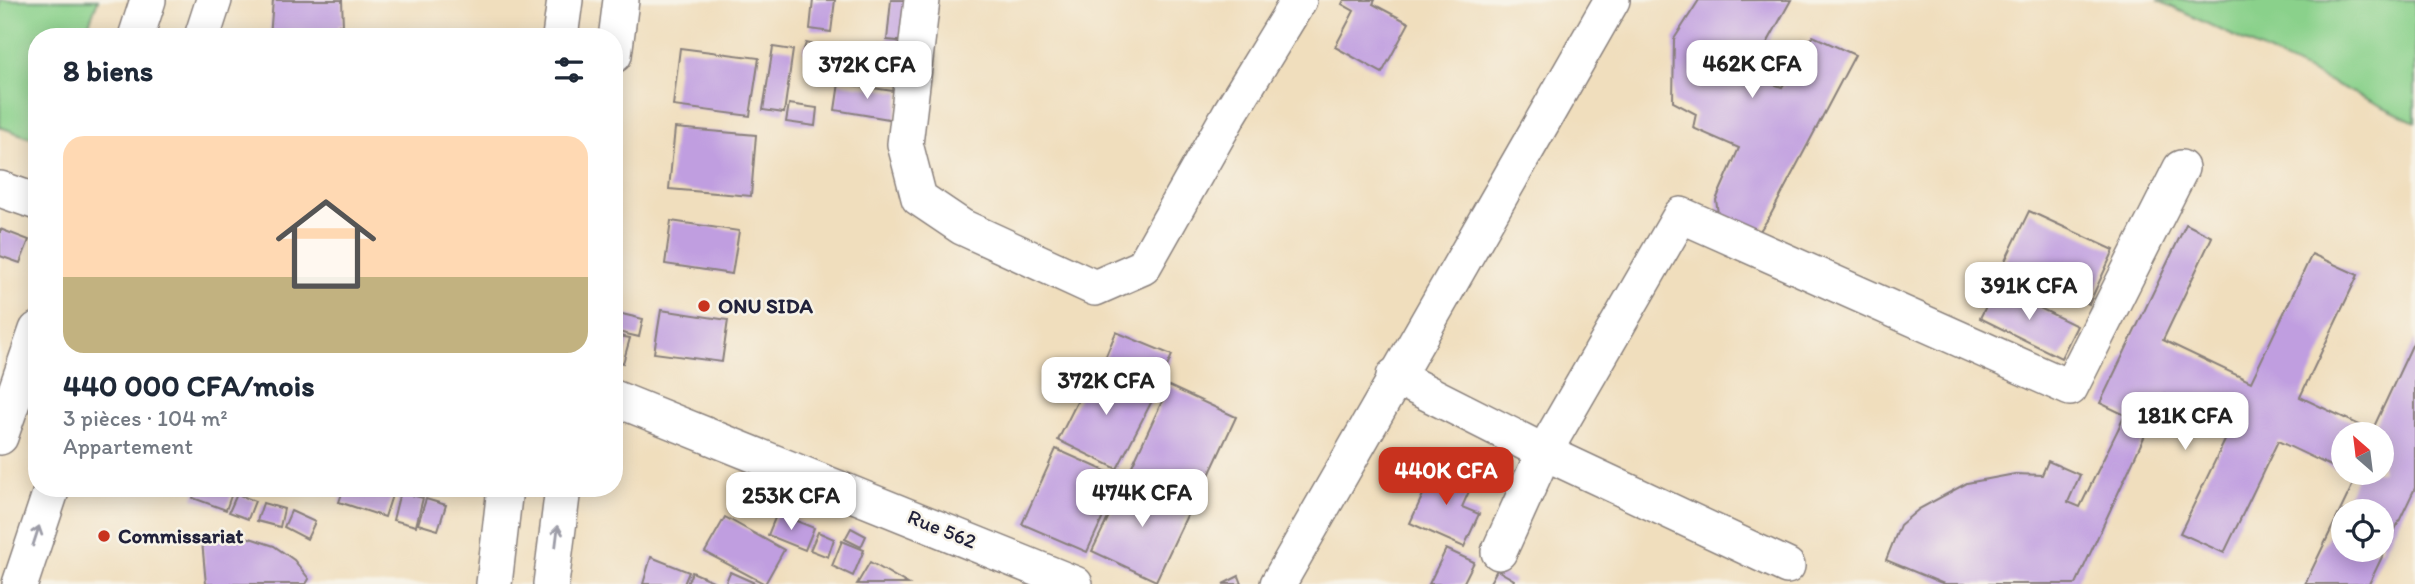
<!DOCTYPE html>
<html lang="fr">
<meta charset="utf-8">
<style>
body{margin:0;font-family:Itim,sans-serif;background:#f6f6f7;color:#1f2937;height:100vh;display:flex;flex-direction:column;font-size:26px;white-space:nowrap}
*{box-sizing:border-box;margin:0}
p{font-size:23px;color:#747a83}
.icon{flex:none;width:38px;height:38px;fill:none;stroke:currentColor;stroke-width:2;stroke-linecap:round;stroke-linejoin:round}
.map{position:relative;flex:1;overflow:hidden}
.side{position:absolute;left:28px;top:28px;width:595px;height:469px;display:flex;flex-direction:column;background:#fff;border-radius:28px;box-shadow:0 4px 18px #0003}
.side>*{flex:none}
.needle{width:46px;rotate:332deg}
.controls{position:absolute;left:2331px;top:422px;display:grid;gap:14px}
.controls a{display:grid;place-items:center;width:63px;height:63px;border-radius:50%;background:#fff;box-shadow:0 4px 18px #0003;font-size:35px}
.price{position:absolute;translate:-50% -60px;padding:0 16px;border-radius:14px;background:#fff;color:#222;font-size:23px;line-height:46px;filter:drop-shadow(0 2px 4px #0008)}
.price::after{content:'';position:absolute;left:50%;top:42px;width:21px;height:16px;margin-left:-10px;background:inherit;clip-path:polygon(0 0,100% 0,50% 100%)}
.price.active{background:#c8321e;color:#fff}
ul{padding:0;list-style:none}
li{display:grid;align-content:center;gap:14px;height:371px;padding:0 35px}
li span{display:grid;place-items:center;height:217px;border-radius:21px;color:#555}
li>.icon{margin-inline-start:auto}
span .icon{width:126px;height:126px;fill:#fffc;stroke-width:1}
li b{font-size:30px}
h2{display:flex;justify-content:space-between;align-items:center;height:84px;padding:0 35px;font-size:30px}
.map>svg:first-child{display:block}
</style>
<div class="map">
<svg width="2415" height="584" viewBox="0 0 2415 584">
<rect width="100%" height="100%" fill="#f7f3e8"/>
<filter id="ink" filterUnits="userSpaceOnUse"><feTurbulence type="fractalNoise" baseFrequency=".0143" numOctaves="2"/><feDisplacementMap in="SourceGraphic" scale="14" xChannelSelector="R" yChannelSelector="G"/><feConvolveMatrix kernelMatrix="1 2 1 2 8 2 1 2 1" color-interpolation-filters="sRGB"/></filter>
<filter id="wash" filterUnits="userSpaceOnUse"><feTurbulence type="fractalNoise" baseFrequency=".00686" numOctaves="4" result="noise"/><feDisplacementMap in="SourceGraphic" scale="28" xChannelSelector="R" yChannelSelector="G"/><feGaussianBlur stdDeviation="1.57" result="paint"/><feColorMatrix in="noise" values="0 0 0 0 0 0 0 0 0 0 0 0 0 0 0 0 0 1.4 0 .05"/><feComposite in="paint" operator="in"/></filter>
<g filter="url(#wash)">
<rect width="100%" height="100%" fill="#f0debd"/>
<g fill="#8ad18b" stroke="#567a63" stroke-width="2">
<path d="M0,0H98L84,37H37V140L0,127Z"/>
<path d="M2157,0H2415V122Z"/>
</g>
<g id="blocks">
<g fill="#c09ee0" fill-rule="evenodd">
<path d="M273,0H342L343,26L339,25L338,37H270Z"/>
<path d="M813,0H835L831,32L810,29Z"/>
<path d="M891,0H913L908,42L887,40Z"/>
<path d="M1344,0H1375L1373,4L1409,23L1382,73L1335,47L1354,11L1342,4Z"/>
<path d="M1699,0H1791L1749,76L1782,87L1813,36L1855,55L1770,216L1755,238L1719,220L1716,200L1739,148L1693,128L1696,114L1673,102L1674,39Z"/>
<path d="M806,43L827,48L825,58L803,52Z"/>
<path d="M773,47L793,50L784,113L763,110Z"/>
<path d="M680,48L759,58L750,116L673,106Z"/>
<path d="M839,83L900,92L895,120L835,110Z"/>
<path d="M789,104L817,108L815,126L786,122Z"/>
<path d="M675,128L756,135L751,196L669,189Z"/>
<path d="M2029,211L2114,250L2089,304L2003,265Z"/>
<path d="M671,221L739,231L732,274L665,264Z"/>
<path d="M2186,224L2212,237L2163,340L2251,382L2312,254L2358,275L2300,397L2372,431L2415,339V488L2369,584H2305L2356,478L2345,472H2382V434H2343V472L2278,441L2224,553L2180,533L2233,424L2164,394L2076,584H1944L1886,560L1900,525L1919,509L1967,483L2015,474L2042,475L2048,461L2080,475L2068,502L2080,507L2125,415L2100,403ZM2343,511H2382V550H2343Z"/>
<path d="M0,229L29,240L20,263L0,256Z"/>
<path d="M1996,287L2077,326L2061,358L1980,318Z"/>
<path d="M661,310L728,320L722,362L654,353Z"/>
<path d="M622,314L643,319L639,337L618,332Z"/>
<path d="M1116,332L1172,355L1159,386L1103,363Z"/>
<path d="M614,335L630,338L623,363L614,360Z"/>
<path d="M1095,366L1155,395L1117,469L1058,440Z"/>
<path d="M1169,386L1236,417L1197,501L1130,470Z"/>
<path d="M1056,449L1121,478L1087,552L1022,524Z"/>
<path d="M1437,464L1474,480L1462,507L1479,514L1464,547L1410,523Z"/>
<path d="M1128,477L1191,507L1156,581L1092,551Z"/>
<path d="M196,488H219L232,493L226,510L193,498Z"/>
<path d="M344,488H392L394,489L385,517L339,502Z"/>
<path d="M400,492L423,498L416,526L393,520Z"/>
<path d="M237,494L255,501L248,519L229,512Z"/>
<path d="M426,499L446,505L438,530L418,524Z"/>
<path d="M263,503L284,509L280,527L257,521Z"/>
<path d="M291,511L315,522L307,539L284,527Z"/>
<path d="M777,513L814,528L805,550L768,535Z"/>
<path d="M725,517L784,550L765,584L705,552Z"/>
<path d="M851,528L866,536L861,547L845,539Z"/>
<path d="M818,532L834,539L828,557L810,550Z"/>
<path d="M226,536L250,538L274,546L294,560L309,579L306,584H206L202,541Z"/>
<path d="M842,541L864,550L853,576L832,566Z"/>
<path d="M1446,549L1474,562L1463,584H1429Z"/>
<path d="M651,557L689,572L684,584H643Z"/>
<path d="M870,562L908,584H857Z"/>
<path d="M1497,570L1514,580L1512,584H1489Z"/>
<path d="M692,572L720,584H687Z"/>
<path d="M730,572L757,584H725Z"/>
<path d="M1239,576L1242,584H1223Z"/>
</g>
</g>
</g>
<g filter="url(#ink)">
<use href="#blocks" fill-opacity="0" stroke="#89807c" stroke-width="2"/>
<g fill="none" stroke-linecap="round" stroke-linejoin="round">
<defs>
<g id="minor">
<path d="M922,0L905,144L919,198L962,227L1095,288L1143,267L1230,113L1299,0"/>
<path d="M136,37L148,0"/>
<path d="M202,37L214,0"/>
<path d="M560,37L565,0"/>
<path d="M614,55L621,0"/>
<path d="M0,189L37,202"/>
<path d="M1394,376L1544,452L1787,566"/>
<path d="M614,398L1075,584"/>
<path d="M0,437L37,330"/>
<path d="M1499,552L1544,452L1681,215L2070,388L2181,168"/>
<path d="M20,584L52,488"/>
<path d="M494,584L505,488"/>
<path d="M551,584L563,488"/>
<path d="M1278,584L1612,0"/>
</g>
</defs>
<use href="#minor" stroke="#89807c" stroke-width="38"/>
<use href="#minor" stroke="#fff" stroke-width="35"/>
</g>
<defs><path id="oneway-shaft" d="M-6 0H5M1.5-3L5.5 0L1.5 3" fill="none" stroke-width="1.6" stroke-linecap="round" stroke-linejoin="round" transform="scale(1.75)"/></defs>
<g stroke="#9c9ca7">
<use href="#oneway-shaft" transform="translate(36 536) rotate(-72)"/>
<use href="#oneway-shaft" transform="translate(557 536) rotate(-83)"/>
</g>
</g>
<g fill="#c8321e" stroke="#f7f3e8" stroke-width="2.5">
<circle cx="704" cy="306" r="7"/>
<circle cx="104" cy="536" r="7"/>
</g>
<g text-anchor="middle" stroke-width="5" stroke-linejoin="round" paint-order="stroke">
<g font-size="21" font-weight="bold" fill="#22223b" stroke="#f7f3e8" text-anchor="start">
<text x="718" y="313">ONU SIDA</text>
<text x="118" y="543">Commissariat</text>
</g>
<g font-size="21" fill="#22223b" stroke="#f7f3e8">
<text transform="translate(942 529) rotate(22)" y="7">Rue 562</text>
</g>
</g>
</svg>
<div class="controls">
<a><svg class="needle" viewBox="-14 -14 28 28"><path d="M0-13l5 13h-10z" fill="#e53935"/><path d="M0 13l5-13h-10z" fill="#747a83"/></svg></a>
<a><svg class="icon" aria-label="locate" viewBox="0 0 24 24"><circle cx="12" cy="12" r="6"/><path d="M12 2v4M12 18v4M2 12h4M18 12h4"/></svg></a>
</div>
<b class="price" style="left:1752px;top:100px">462K CFA</b>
<b class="price" style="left:867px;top:101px">372K CFA</b>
<b class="price" style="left:2029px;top:322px">391K CFA</b>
<b class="price" style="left:1106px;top:417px">372K CFA</b>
<b class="price" style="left:2185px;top:452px">181K CFA</b>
<b class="price active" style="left:1446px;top:507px">440K CFA</b>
<b class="price" style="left:1142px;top:529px">474K CFA</b>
<b class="price" style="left:791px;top:532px">253K CFA</b>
<section class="side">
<h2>8 biens<svg class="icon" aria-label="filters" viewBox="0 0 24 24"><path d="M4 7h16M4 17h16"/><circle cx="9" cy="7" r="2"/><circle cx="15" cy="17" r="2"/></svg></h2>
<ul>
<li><span style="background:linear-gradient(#ffd9b3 65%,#c2b280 0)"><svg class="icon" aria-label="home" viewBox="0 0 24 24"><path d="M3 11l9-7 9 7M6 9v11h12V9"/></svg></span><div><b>440 000 CFA/mois</b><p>3 pièces · 104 m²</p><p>Appartement</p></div></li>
</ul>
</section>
</div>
